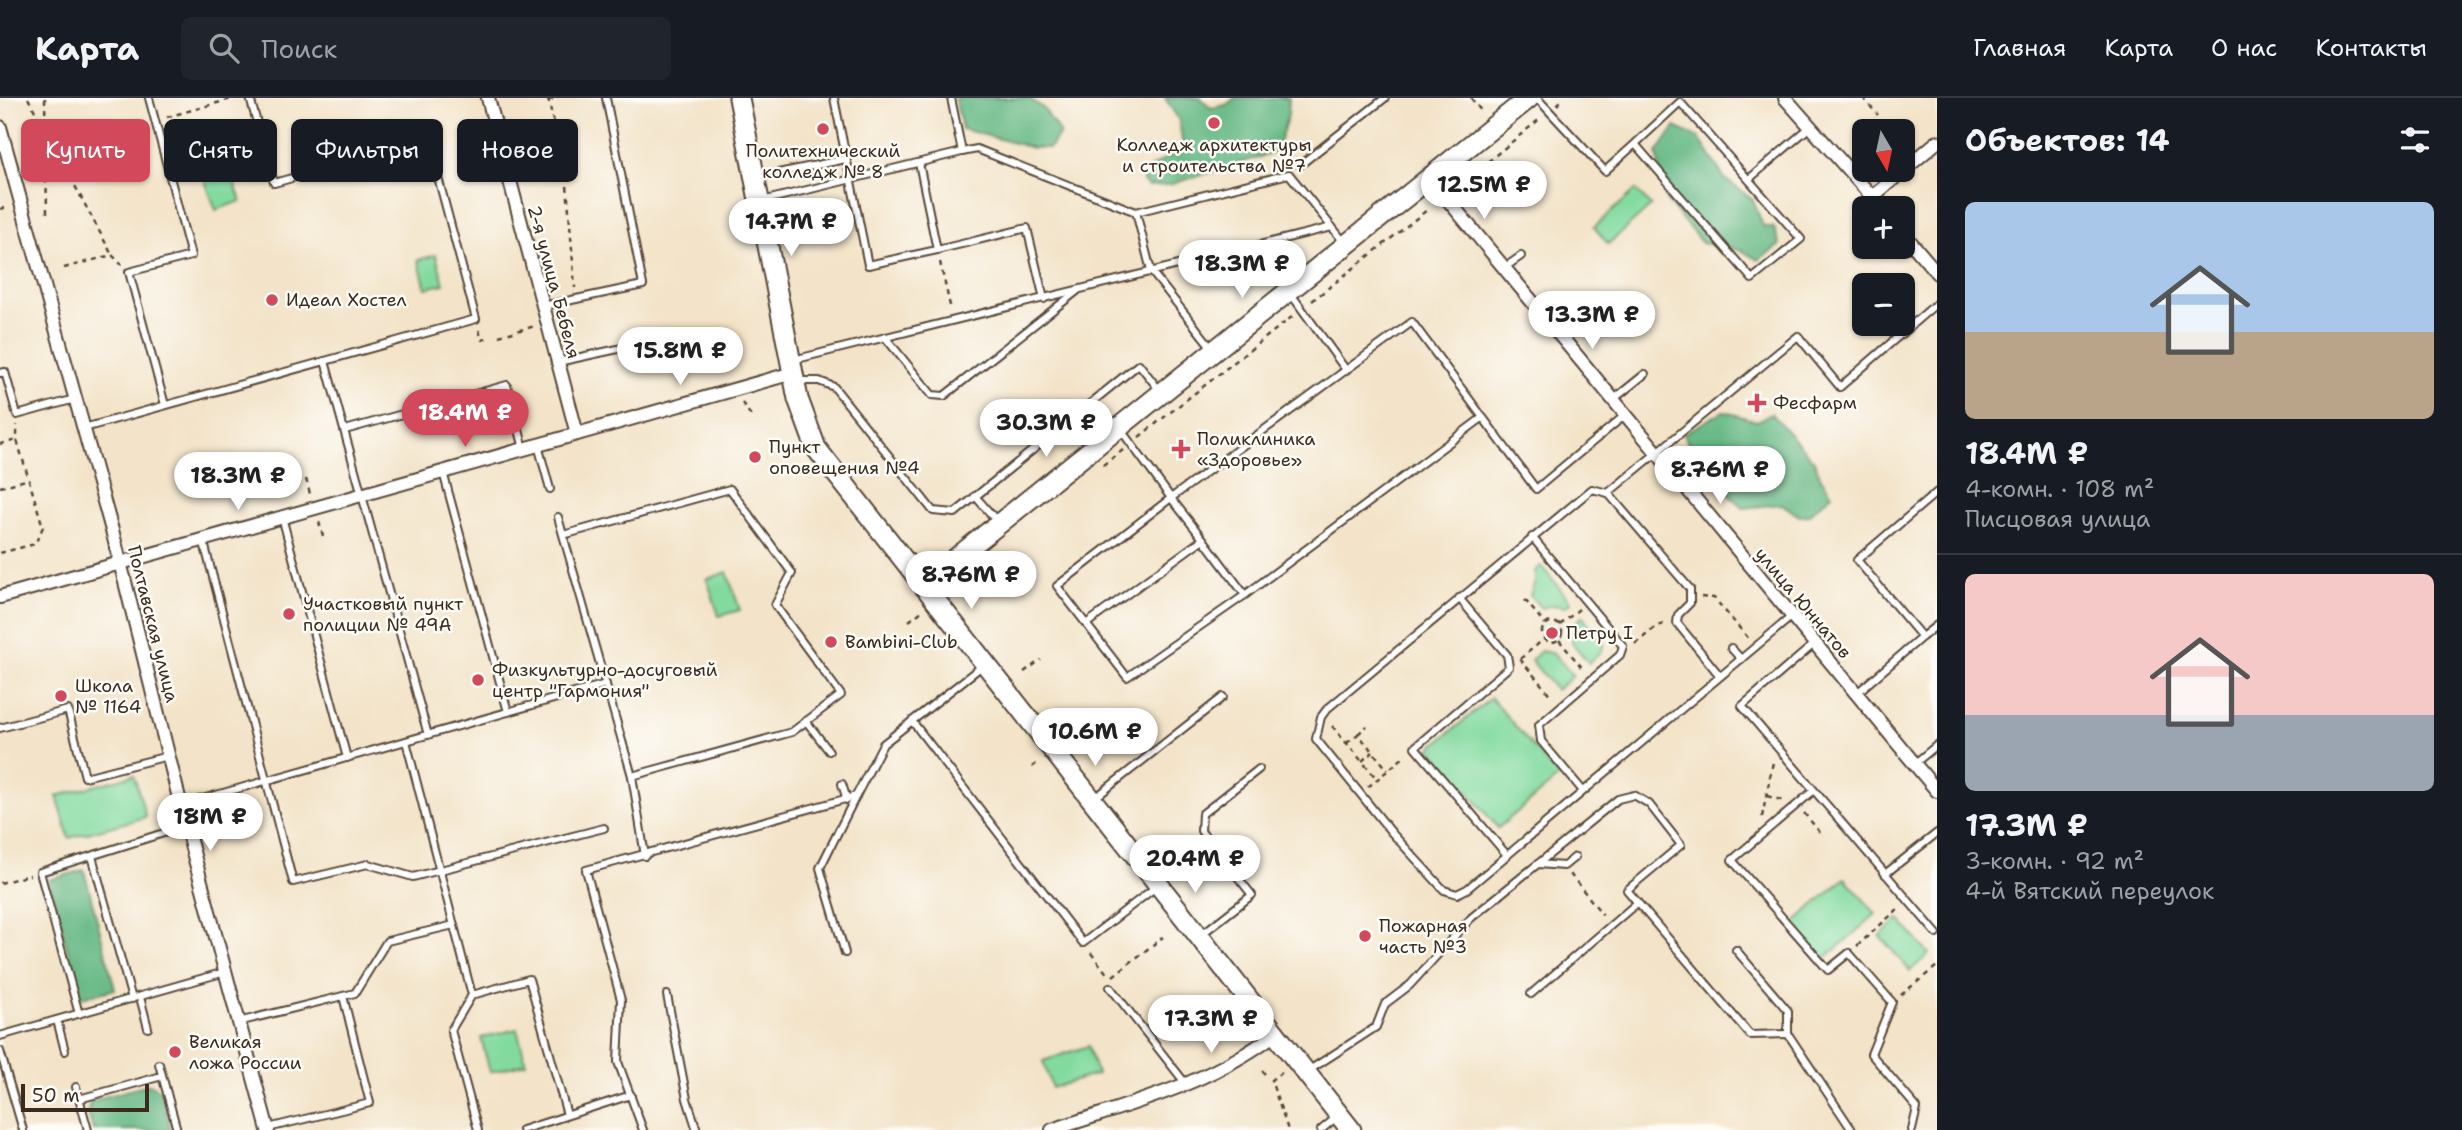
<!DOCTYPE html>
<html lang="ru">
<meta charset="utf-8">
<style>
body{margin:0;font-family:"Shantell Sans",sans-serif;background:#20242c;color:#f1f3f6;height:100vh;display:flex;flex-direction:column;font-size:26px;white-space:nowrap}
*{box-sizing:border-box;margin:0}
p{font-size:23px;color:#9ea1a6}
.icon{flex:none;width:38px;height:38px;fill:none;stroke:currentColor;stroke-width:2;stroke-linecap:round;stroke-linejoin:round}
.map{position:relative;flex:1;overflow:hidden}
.panel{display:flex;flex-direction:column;background:#171b24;width:525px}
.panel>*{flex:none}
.top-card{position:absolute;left:21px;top:21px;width:665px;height:63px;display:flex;gap:14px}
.needle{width:46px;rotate:171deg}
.fabs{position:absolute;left:1852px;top:21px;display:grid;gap:14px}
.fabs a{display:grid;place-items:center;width:63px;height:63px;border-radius:10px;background:#171b24;box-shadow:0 2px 5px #0004;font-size:35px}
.scale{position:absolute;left:21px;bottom:18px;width:128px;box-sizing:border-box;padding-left:7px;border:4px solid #3b2a1e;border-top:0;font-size:19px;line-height:24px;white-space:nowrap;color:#3b2a1e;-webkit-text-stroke:5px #fdfcf7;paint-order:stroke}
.price{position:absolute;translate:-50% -60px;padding:0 16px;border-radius:24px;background:#fff;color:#222;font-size:23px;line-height:46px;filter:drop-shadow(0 2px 4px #0008)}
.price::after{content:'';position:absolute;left:50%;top:42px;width:21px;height:16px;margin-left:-10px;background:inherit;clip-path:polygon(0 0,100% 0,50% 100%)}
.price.selected{background:#d1495b;color:#fff}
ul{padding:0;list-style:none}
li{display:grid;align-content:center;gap:14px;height:371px;padding:0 28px}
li+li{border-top:2px solid #363941}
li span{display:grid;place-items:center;height:217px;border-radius:10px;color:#555}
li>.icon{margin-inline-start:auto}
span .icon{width:126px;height:126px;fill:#fffc;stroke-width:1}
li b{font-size:30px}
h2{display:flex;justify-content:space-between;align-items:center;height:84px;padding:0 28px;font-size:30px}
.tag{padding:0 24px;border-radius:10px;background:#171b24;box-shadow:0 2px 5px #0004;font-size:24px;line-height:63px}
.tag.selected{background:#d1495b;color:#fff}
header{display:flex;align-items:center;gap:42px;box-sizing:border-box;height:98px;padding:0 35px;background:#171b24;border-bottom:2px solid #363941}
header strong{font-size:33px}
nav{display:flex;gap:38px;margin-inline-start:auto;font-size:24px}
.search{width:490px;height:63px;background:#20242c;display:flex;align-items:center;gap:18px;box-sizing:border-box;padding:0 24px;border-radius:10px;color:#9ea1a6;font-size:26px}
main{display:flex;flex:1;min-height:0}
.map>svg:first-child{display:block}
</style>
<header>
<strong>Карта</strong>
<div class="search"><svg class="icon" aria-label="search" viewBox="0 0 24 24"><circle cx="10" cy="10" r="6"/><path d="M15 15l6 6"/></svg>Поиск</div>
<nav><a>Главная</a><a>Карта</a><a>О нас</a><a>Контакты</a></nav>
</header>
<main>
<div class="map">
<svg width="1937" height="1032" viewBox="0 0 1937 1032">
<rect width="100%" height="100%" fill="#fdfcf7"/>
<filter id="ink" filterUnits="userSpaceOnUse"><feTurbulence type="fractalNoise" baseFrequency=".0143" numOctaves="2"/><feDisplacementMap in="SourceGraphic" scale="14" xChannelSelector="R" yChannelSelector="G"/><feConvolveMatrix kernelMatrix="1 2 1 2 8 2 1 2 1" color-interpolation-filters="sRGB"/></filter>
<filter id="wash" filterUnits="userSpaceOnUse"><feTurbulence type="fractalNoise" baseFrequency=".00686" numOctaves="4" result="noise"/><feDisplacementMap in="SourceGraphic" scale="28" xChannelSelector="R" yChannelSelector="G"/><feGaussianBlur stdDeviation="1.57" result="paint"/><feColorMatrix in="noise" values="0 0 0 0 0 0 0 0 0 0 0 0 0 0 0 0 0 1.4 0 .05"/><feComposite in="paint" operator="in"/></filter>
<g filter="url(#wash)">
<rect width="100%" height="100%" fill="#f3e3c8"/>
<g fill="#82da9f" stroke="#5e825e" stroke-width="2">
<path d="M228,68L241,103L216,112L203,78Z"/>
<path d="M1636,92L1651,108L1608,146L1594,129Z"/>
<path d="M436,157L444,186L426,190L418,162Z"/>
<path d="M1541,468L1571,504L1565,509L1554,507L1541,510L1530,497L1535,484V473Z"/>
<path d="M727,474L740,512L719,518L707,481Z"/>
<path d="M1583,518L1604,546L1601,554L1589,565L1572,545L1574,526Z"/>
<path d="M1541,553L1554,556L1573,578L1556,592L1531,562Z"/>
<path d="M1491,600L1559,679L1498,730L1431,650Z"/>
<path d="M134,677L146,719L69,740L57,698Z"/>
<path d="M1845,780L1876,816L1822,863L1791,827Z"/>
<path d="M1899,821L1929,856L1910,873L1880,838Z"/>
<path d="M517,931L526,965L490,974L481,940Z"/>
<path d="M1088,948L1097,976L1052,990L1043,963Z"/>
</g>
<g fill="#69ba86" stroke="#527252" stroke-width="2">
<path d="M955,0H1029L1044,11L1060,36L1049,50H1033L962,31Z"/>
<path d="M1165,0H1201L1211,10L1226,7L1235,0H1289L1288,17L1276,54L1169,87L1148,88L1142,82L1147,72L1183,49L1179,22Z"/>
<path d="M1675,29L1699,40L1725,81L1753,102L1763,128L1774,130L1780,147L1758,162L1741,152L1702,145L1666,102L1657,55Z"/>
<path d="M1723,313L1757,323L1771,315L1814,363L1821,380L1832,396L1808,417L1799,418L1782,406L1743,410L1707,376L1683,336Z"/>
<path d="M84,772L115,891L80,900L49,782Z"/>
<path d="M150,986L160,992L171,1032H93L88,1015L90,1003Z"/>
</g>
</g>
<g filter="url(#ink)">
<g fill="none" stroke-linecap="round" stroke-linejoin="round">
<defs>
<g id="lane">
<path d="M149,0L191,158L129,174L165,307"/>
<path d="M834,0L868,167L937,152L919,65"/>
<path d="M1537,0L1605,73L1635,46L1752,181L1801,141L1680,4L1635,46"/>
<path d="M962,54L977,51L1136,114L1289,76L1344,144"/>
<path d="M1300,67L1385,0"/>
<path d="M759,79L846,61"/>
<path d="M1749,81L1810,29"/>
<path d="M762,103L962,54L951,0"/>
<path d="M1136,114L1151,173L1212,250"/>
<path d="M937,152L1027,130L1044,201"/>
<path d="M1504,170L1521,158"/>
<path d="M1291,196L1346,272L1412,224L1536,391L1624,318"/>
<path d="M543,208L643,187L606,0"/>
<path d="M885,239L932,297L944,298L1077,193"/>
<path d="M793,262L1332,129"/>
<path d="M325,263L428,637"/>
<path d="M558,264L678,238"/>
<path d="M0,275L5,274L17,317L75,301"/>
<path d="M797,283H819L834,289L933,413L955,415L1139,266L1160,293"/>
<path d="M1614,301L1645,276"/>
<path d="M84,330L476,221L428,42L274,85L250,0"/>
<path d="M345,332L507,287L524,351"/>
<path d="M1121,332L1171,400L1057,488L1127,579L1245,497L1482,320"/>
<path d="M538,347L550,391"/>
<path d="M443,374L508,614"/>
<path d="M1608,395L1798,238L1840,289L1937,205"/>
<path d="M975,398L997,423"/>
<path d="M282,419L347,660"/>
<path d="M558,419L563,437L632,678L792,634L841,597L775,507L792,475L730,391L563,437"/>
<path d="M1532,439L1623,548L1620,557L1539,627L1541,643L1583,693"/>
<path d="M203,441L293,784L368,766L413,779L604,730"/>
<path d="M1203,441L1245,497"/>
<path d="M1459,500L1507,557L1509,569L1415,649L1507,757"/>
<path d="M1086,526L1203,441L1171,400L1346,272"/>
<path d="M1922,539L1937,527"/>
<path d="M1814,546L1742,608L1937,836"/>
<path d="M1731,550L1741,561"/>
<path d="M1720,578L1677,525L1678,517L1690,505V491L1608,395L1592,391L1327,611L1321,619L1316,641L1392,735L1444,792L1457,796L1467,791L1791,519"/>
<path d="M1857,595L1922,539L1857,462L1937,394"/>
<path d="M806,623L829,653"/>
<path d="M912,623L1083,845L1157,788"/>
<path d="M0,630L68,612L85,679L168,658"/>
<path d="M406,643L472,897L451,932L478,1032"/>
<path d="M1914,666L1937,647"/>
<path d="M632,678L645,758"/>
<path d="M842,686L847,702"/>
<path d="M1813,693L1732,762L1828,872L1849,855L1892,904L1871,956L1917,1010L1912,1032"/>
<path d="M1095,700L1223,599"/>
<path d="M181,707L606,586"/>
<path d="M92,758L132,901"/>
<path d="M1538,766L1564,768L1575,759"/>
<path d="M1885,776L1937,735"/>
<path d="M1202,836L1252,797L1201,733L1202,716L1259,671"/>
<path d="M1736,852L1788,913V936L1852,1032"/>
<path d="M845,855L820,770L856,698"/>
<path d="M1110,889L1186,986"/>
<path d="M1531,896L1637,805"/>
<path d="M472,897L529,881L567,1017"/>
<path d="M667,897L687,1001L697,1032"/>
<path d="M140,899L148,930"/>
<path d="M79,916L40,774L186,728"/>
<path d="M57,922L65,953"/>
<path d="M238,924L355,895L387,843L454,827"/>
<path d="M0,938L225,874"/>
<path d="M0,953L23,1032"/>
<path d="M159,966L177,1032"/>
<path d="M1308,973L1376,929L1385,906L1410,887L1471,820L1618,701L1634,697L1649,706L1681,747L1627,792L1750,937L1788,936"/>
<path d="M76,989L88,1032"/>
<path d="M79,1001L162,978"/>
<path d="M268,1030L370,1005L343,898"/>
<path d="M522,1032L631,997"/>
<path d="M643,1032L618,964L621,902L586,772L856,698L883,646L982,568"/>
<path d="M1321,1032L1338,1018"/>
</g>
<g id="street">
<path d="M488,0L577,336"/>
<path d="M1785,0L1882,110"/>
<path d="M0,29L113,436L186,728L268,1032"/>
<path d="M1429,79L1937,693"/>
<path d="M1872,99L1937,44"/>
<path d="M1902,134L1937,175"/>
<path d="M0,499L793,275"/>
<path d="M1052,1032C1129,1006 1211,986 1276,935"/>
</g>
<g id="secondary">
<path d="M739,0L798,301L816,350L1351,1032"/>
<path d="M924,486L1529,0"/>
</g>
</defs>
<use href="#lane" stroke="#574638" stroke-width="10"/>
<use href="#street" stroke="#574638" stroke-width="16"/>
<use href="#secondary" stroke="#574638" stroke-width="23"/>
<g stroke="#574638" stroke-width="2.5" stroke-dasharray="5 5" stroke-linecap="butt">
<path d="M28,0L112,157"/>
<path d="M45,0L47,115"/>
<path d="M548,0L567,87L575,190"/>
<path d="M1471,0L1482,14"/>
<path d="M1863,0L1878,17"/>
<path d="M548,2L558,0"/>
<path d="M1557,7L1564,0"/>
<path d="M167,19L235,0"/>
<path d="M181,76L255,56"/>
<path d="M1457,89L1541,20"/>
<path d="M0,111L8,109"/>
<path d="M940,164L951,212"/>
<path d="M64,170L112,157L122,167"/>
<path d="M1312,203L1427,112"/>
<path d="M479,232L482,242L488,240"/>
<path d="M499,238L535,228"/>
<path d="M742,305L752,319"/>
<path d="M1139,339L1293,218"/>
<path d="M0,346L17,342"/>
<path d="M1103,367L1123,352"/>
<path d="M306,381L310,396"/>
<path d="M0,389L29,381"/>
<path d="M319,424L323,438"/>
<path d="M0,455L35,446L43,429L17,342V327"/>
<path d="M1701,499L1714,500L1749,541"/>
<path d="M1525,502L1545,526"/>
<path d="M909,523L922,513"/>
<circle cx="1552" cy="534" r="10"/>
<path d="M1560,527L1579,511"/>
<path d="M1559,542L1584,572"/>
<path d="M1635,546L1657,528L1667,525"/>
<path d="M1520,561L1552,599"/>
<path d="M1520,561L1544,541"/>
<path d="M1024,574L1041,562"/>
<path d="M1332,628L1377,681"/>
<path d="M1358,636L1367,628"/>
<path d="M1347,645L1358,636L1388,672"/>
<path d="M1362,663L1373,654"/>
<path d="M1032,669L1040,663"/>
<path d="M1368,689L1405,658"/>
<path d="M1767,698L1784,703"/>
<path d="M1804,715L1823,738"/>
<path d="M1762,719L1773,664"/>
<path d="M1570,776L1603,817"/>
<path d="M0,785L30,777"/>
<path d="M1857,848L1899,810"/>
<path d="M1091,855L1108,877"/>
<path d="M1113,878L1163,839"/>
<path d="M1901,897L1937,868"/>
<path d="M1227,926L1233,934"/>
<path d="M1262,972L1266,978"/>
<path d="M1282,974L1271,982L1288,1032"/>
</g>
<use href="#lane" stroke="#fff" stroke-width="6"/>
<use href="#street" stroke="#fff" stroke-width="12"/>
<use href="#secondary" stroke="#fff" stroke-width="19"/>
</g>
</g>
<g fill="#d1495b" stroke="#fdfcf7" stroke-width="2.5">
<circle cx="1214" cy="25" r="7"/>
<circle cx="823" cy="31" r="7"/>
<circle cx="272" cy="202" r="7"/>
<path d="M1753.5 294.5h7v7h7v7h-7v7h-7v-7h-7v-7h7z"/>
<path d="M1177.5 340.5h7v7h7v7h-7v7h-7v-7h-7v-7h7z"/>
<circle cx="755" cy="359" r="7"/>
<circle cx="289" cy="516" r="7"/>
<circle cx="1552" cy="535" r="7"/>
<circle cx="831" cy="544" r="7"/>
<circle cx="478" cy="582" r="7"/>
<circle cx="61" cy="598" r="7"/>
<circle cx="1365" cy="838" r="7"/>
<circle cx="175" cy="954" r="7"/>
</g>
<g text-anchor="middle" stroke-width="5" stroke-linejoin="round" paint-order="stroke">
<g font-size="18" fill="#3b2a1e" stroke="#fdfcf7" text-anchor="start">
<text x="1214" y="53" text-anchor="middle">Колледж архитектуры<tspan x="1214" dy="21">и строительства №7</tspan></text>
<text x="823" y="59" text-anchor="middle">Политехнический<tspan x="823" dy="21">колледж № 8</tspan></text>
<text x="286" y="208">Идеал Хостел</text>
<text x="1773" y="311">Фесфарм</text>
<text x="1197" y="347">Поликлиника<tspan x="1197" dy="21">«Здоровье»</tspan></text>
<text x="769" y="355">Пункт<tspan x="769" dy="21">оповещения №4</tspan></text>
<text x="303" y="512">Участковый пункт<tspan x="303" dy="21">полиции № 49А</tspan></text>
<text x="1566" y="541">Петру I</text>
<text x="845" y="550">Bambini-Club</text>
<text x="492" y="578">Физкультурно-досуговый<tspan x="492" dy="21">центр "Гармония"</tspan></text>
<text x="75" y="594">Школа<tspan x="75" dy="21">№ 1164</tspan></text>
<text x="1379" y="834">Пожарная<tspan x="1379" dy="21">часть №3</tspan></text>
<text x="189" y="950">Великая<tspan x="189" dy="21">ложа России</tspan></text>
</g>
<g font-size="18" fill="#3b2a1e" stroke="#fdfcf7">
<text transform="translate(554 184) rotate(75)" y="6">2-я улица Бебеля</text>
<text transform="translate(1803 505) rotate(50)" y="6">улица Юннатов</text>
<text transform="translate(153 526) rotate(76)" y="6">Полтавская улица</text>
</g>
</g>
</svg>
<div class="fabs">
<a><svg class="needle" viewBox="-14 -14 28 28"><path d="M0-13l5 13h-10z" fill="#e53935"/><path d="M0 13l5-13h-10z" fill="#9ea1a6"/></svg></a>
<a>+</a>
<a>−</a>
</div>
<div class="scale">50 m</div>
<b class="price" style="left:1484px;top:123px">12.5M ₽</b>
<b class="price" style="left:791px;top:160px">14.7M ₽</b>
<b class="price" style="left:1242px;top:202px">18.3M ₽</b>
<b class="price" style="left:1592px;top:253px">13.3M ₽</b>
<b class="price" style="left:680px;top:289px">15.8M ₽</b>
<b class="price selected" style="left:465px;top:351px">18.4M ₽</b>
<b class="price" style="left:1046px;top:361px">30.3M ₽</b>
<b class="price" style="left:1720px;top:408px">8.76M ₽</b>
<b class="price" style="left:238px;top:414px">18.3M ₽</b>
<b class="price" style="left:971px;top:513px">8.76M ₽</b>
<b class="price" style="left:1095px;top:670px">10.6M ₽</b>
<b class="price" style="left:210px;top:755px">18M ₽</b>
<b class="price" style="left:1195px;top:797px">20.4M ₽</b>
<b class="price" style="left:1211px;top:957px">17.3M ₽</b>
<div class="top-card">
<a class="tag selected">Купить</a>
<a class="tag">Снять</a>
<a class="tag">Фильтры</a>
<a class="tag">Новое</a>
</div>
</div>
<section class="panel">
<h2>Объектов: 14<svg class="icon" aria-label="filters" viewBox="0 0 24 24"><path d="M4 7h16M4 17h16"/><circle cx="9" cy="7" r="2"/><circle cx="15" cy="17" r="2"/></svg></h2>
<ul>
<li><span style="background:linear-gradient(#a9c7e8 60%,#b9a48a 0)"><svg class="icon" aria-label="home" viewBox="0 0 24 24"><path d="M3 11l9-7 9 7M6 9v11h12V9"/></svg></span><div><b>18.4M ₽</b><p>4-комн. · 108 m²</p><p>Писцовая улица</p></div></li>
<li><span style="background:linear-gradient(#f6c9c9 65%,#9aa5b1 0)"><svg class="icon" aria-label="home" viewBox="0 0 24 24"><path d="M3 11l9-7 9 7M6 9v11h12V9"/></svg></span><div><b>17.3M ₽</b><p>3-комн. · 92 m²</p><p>4-й Вятский переулок</p></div></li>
</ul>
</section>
</main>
